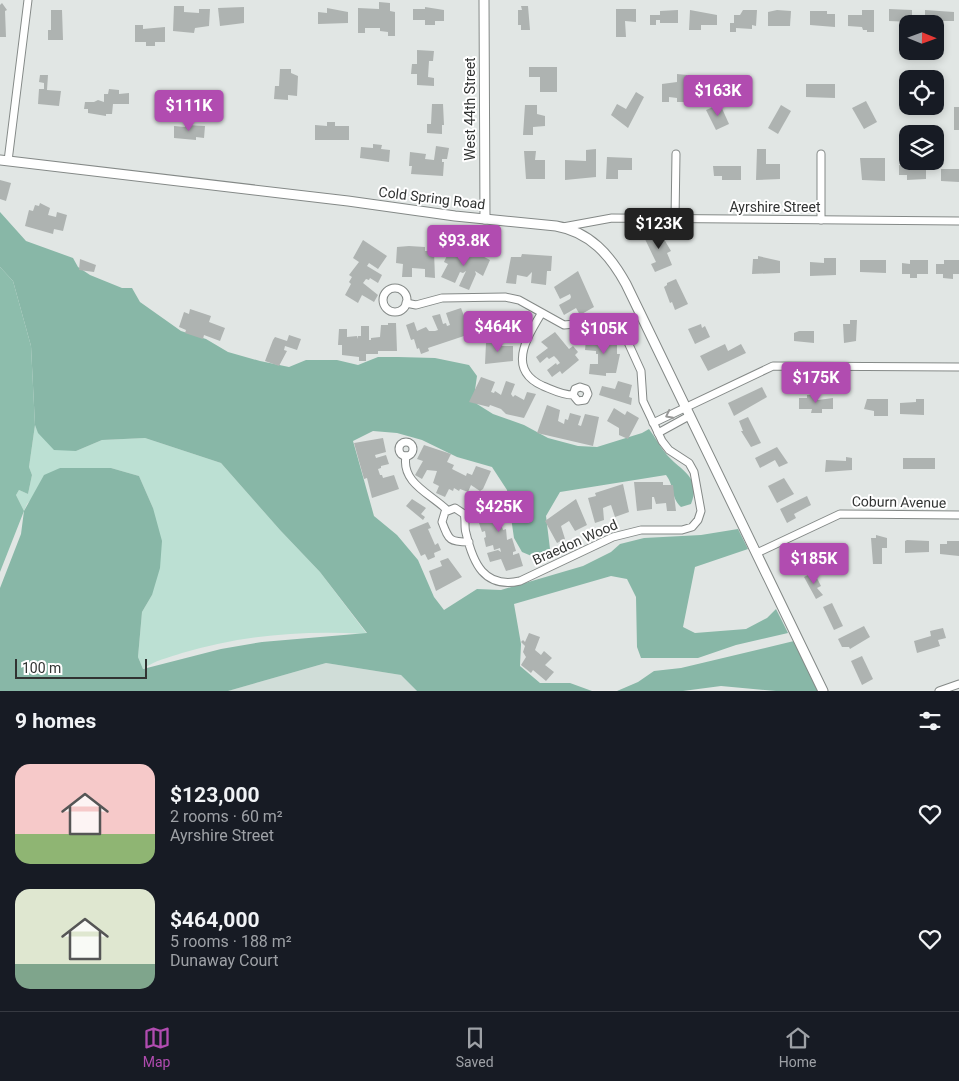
<!DOCTYPE html>
<meta charset="utf-8">
<style>
body{margin:0;font-family:Roboto,sans-serif;background:#20242c;color:#f1f3f6;height:100vh;display:flex;flex-direction:column;font-size:19px;white-space:nowrap}
*{box-sizing:border-box;margin:0}
p{font-size:16px;color:#9ea1a6}
.icon{flex:none;width:28px;height:28px;fill:none;stroke:currentColor;stroke-width:2;stroke-linecap:round;stroke-linejoin:round}
.map{position:relative;height:691px;overflow:hidden}
.panel{display:flex;flex-direction:column;background:#171b24;flex:1}
.panel>*{flex:none}
.needle{width:32px;rotate:91deg}
.fabs{position:absolute;left:899px;top:15px;display:grid;gap:10px}
.fabs a{display:grid;place-items:center;width:45px;height:45px;border-radius:10px;background:#171b24;box-shadow:0 2px 8px #0003;font-size:25px}
.scale{position:absolute;left:15px;bottom:12px;width:132px;box-sizing:border-box;padding-left:5px;border:2px solid #313332;border-top:0;font-size:14px;line-height:18px;white-space:nowrap;color:#313332;-webkit-text-stroke:4px #fff;paint-order:stroke}
.price{position:absolute;translate:-50% -42px;padding:0 11px;border-radius:5px;background:#b14cb0;color:#fff;font-size:16px;line-height:32px;filter:drop-shadow(0 1px 2px #0008)}
.price::after{content:'';position:absolute;left:50%;top:30px;width:15px;height:11px;margin-left:-8px;background:inherit;clip-path:polygon(0 0,100% 0,50% 100%)}
.price.active{background:#222;color:#fff}
ul{padding:0;list-style:none}
li{display:flex;align-items:center;gap:15px;height:125px;padding:0 15px}
li span{display:grid;place-items:center;flex:none;width:140px;height:100px;border-radius:15px;color:#555}
li>.icon{margin-inline-start:auto}
span .icon{width:60px;height:60px;fill:#fffc;stroke-width:1}
li b{font-size:21px}
h2{display:flex;justify-content:space-between;align-items:center;height:60px;padding:0 15px;font-size:21px}
.tab-bar{display:flex;justify-content:space-around;align-items:center;height:70px;border-top:1px solid #363941;background:#171b24;font-size:14px;color:#9ea1a6}
.tab-bar a{display:grid;justify-items:center;gap:2px}
.tab-bar .active{color:#b14cb0}
.map>svg:first-child{display:block}
</style>
<div class="map">
<svg width="959" height="691" viewBox="0 0 959 691">
<rect width="100%" height="100%" fill="#e1e6e4"/>
<path fill="#d0ddd8" d="M326,663L401,675L417,691H228Z"/>
<path fill="#bce0d3" d="M35,425L39,433L76,451L102,440L145,438L221,463L280,530L320,572L367,634C304,630 242,635 182,653C168,658 155,660 143,669L138,657L142,612L152,595L153,508L139,476L111,468H60L27,504L24,511L16,495L19,490L28,494L32,475L29,467Z"/>
<g fill="#88b7a7">
<path d="M0,212L26,241L73,258L78,267L90,275L122,288H132L140,302L181,331L206,339L228,352L260,361L289,367L306,360H337L358,365L378,357H398L435,358L469,365L477,376L474,397L477,404L493,414L524,425L548,438L578,446L597,447L642,433L649,429C655,437 660,447 667,455C681,471 702,477 691,504L681,507C670,496 675,487 666,475L560,492L546,516L550,549L534,557L522,552L514,538L507,490L492,467L457,457L422,440L397,433L373,431L353,441L374,516L397,535L418,560L434,597L444,610L477,589L501,590L583,566L611,552L620,544L644,538L701,535L738,529L748,549L695,567L683,627L695,633L746,629L767,618L776,609L788,633L736,645L698,658H641L637,647L636,597L627,579L611,576L514,604L521,644L520,666L540,683H570L592,691H417L401,675L326,663L228,691H0V588L21,534L24,511L44,475L60,468H111L139,476L153,508L162,541L160,568L152,595L142,612L138,657L143,669L221,649L262,642L367,633L320,572L280,530L221,463L145,438L102,440L76,451L54,450L38,433L35,425L31,346L13,281L0,267Z"/>
<path d="M794,641L819,691H776L721,686L683,691H617L638,682L654,671L681,668Z"/>
</g>
<path fill="#8dbdac" d="M0,267L13,281L31,346L35,425L29,467L32,475L28,494L19,490L16,495L24,511L0,572Z"/>
<g fill="#aeb3b1">
<path d="M379,2L390,3V11L395,12V36H388V32L380,31V28H365V33H358V8L379,9Z"/>
<path d="M2,3L7,10L5,11L6,37H0V5Z"/>
<path d="M174,6H184V12L199,13V9H210L209,26L195,28L194,33L173,31Z"/>
<path d="M521,6H528L530,30H521V25H518V10H522Z"/>
<path d="M244,7V23L220,26L218,8Z"/>
<path d="M425,7L444,10V21H435V25H425V20H413V9H425Z"/>
<path d="M327,8L348,12V23L318,24V12L327,13Z"/>
<path d="M616,9H636V22L625,21L626,37H616Z"/>
<path d="M889,9L912,10V22L889,21Z"/>
<path d="M51,10H62L63,40H48V30H51Z"/>
<path d="M678,10V23H660V20H656V25H650V15H660V11Z"/>
<path d="M690,10L717,15V25H701V30H689Z"/>
<path d="M743,10H757L756,26L752,25V29L736,28V32H730V23H734V15H740Z"/>
<path d="M777,10L791,11L790,26H768V12Z"/>
<path d="M862,10H874V32H867V30H863L862,27L848,26V15H862Z"/>
<path d="M925,10L954,12V21H925Z"/>
<path d="M810,11H827V14H835V27L810,25Z"/>
<path d="M135,25H143V29L165,27V42H155V46H146V42H135Z"/>
<path d="M417,50L434,51L433,61H429L428,77L434,78V86L417,85V74H411L412,64H417Z"/>
<path d="M529,67H557V92H540V77H529Z"/>
<path d="M280,69H291V73L298,76L297,96L288,95V100L274,99L275,86H279Z"/>
<path d="M677,74L687,75L685,102H677V98L669,97V102H662V84L677,82Z"/>
<path d="M40,75H48L47,90L61,91L59,106L38,104L39,89H44V83L39,82Z"/>
<path d="M806,84H835V98L806,97Z"/>
<path d="M109,89L119,90V94L129,93V104H113L112,114H106V116L88,113V109H84L85,102H94L98,100L104,102V94H108Z"/>
<path d="M636,92L644,97L628,128L611,115L617,104L626,109Z"/>
<path d="M866,101L877,122L864,129L852,108Z"/>
<path d="M432,104H443L444,125H442V134L427,133V124H431Z"/>
<path d="M720,104L729,124L716,130L706,110Z"/>
<path d="M525,105H537V114L545,116V126L533,127V135H523Z"/>
<path d="M781,105L791,111L778,134L768,128Z"/>
<rect x="954" y="107" width="5" height="23"/>
<path d="M327,122H335V126H349V140H315V125L327,126Z"/>
<path d="M186,125L205,126L204,138L196,137V140L174,138V126L185,127Z"/>
<path d="M373,144L382,145L381,149L390,150L389,162L360,158L361,147L373,148Z"/>
<path d="M436,146L449,148L447,159H442V162H444L443,176L411,174L412,166H409L410,152L426,154L425,159L434,160Z"/>
<path d="M596,149V177L565,180V160L586,161V150Z"/>
<path d="M757,149H766V164H780V179L756,180Z"/>
<path d="M524,151H536L535,160H545V179H526Z"/>
<path d="M607,157L632,158V170H618V179H606Z"/>
<path d="M860,158H885V181L862,180Z"/>
<path d="M899,165H926V179L907,180V175H899Z"/>
<path d="M713,166H741V180H722V176H714Z"/>
<path d="M941,169H959V182L941,181Z"/>
<path d="M0,180L11,183L6,201L0,199Z"/>
<path d="M40,203L50,208L48,215L56,217L57,212L67,215L63,231L54,229L53,234L25,226L29,210L33,211L35,205L39,206Z"/>
<path d="M658,229L671,251L667,253L672,265L655,272L651,264L656,262L644,237Z"/>
<path d="M363,240L387,256L378,269L369,263L367,266L382,275L378,283L370,278L369,280L366,279L363,283L378,295L374,302L362,295L358,303L345,295L351,284L349,282L352,277L349,275L359,262L353,258Z"/>
<path d="M409,246L425,247V251H434L435,278L425,277V269L412,268V277H402L403,264L396,263L397,247Z"/>
<path d="M451,247L468,256L471,250L490,260L483,276L475,271L476,274L469,290L459,286L466,271L463,273L460,272L455,283L441,277L448,264L444,262Z"/>
<path d="M522,254L552,256L551,271H547L546,285L531,283L532,272L527,277L517,275L516,284L506,283L511,257H521Z"/>
<path d="M758,256L780,261V273L752,274L753,259H758Z"/>
<path d="M824,258H836V275L810,276V262L824,263Z"/>
<path d="M80,259L96,265L94,272L79,270Z"/>
<path d="M860,260H886V273L860,272Z"/>
<path d="M910,260H928V274H917V278H910V274H902V263L910,264Z"/>
<path d="M944,260H959V274H953V279L943,278V274H936V264H944Z"/>
<path d="M578,271L594,307L580,315L576,308L564,315L559,305L570,299L571,297L570,294L560,299L554,287Z"/>
<path d="M676,279L688,304L675,310L672,302L670,303L664,287L667,285V283Z"/>
<path d="M461,308L473,339L465,341L464,336L428,348L429,351L421,354L419,348L417,349L414,339L411,340L406,325L414,322L417,331L426,327L429,331H435L438,330L432,316L440,314L443,324L446,323L447,326L450,325L446,313Z"/>
<path d="M190,309L211,316L209,322L225,328L220,341L204,335L203,339L185,333L186,330L179,327L184,312L189,314Z"/>
<path d="M501,313H512L513,329L499,330V335L487,336L486,314Z"/>
<path d="M850,320H857L856,341L844,343L843,324H850Z"/>
<path d="M388,323H396L397,351H378V354H366V361H359V357L342,355V345H338L339,329H347V337L357,336L358,339V336H361V326H369V340H371V338L380,337L381,325H388Z"/>
<path d="M701,324L702,328L705,326L710,337L695,344L688,329Z"/>
<path d="M799,331H814V343L794,341V333Z"/>
<path d="M555,332L569,349L573,346L578,352L575,355L579,360L562,374L560,371L552,377L547,370L556,363L557,365L560,363L557,359L554,356L549,359L547,357L540,363L536,357L548,348L541,342Z"/>
<path d="M600,333L617,335V354H620L616,373H606V376L589,374L590,364H598V354H596V351L585,350L586,340L599,341L598,343L601,344Z"/>
<path d="M289,335L301,339L297,350L285,346L284,350L287,351L279,366L265,361L273,340L275,337L287,341Z"/>
<path d="M501,342L502,346H513V361L485,364L486,343Z"/>
<path d="M725,344L728,351L741,344L746,353L708,371L700,356Z"/>
<path d="M481,377L495,382L491,392L494,393L495,391L501,395L506,381L515,384L511,394L513,397L515,395L524,400L527,392L536,394L524,418L506,414L501,409L490,405L489,407L469,402Z"/>
<path d="M618,381L632,385L629,397L632,398L631,405L599,395L602,386L615,389Z"/>
<path d="M762,387L767,397L734,416L728,403Z"/>
<path d="M807,395H814L818,400L833,398V409H822V413H811L812,409H799V398H807Z"/>
<path d="M867,399H888V416H874V411L864,409Z"/>
<path d="M916,399H924V415L900,414V403L916,402Z"/>
<path d="M547,405L560,410L558,421L564,424L565,419L568,420L570,413L581,416L578,425L581,426L585,414L599,417L593,446L537,433Z"/>
<path d="M614,408L625,415L627,411L639,418L628,439L619,435V428L607,421Z"/>
<path d="M748,417L761,443L751,447L741,431H743L739,421Z"/>
<path d="M383,438L386,452L375,455L376,458L386,455L389,464L381,466V468L378,469L380,475H382L383,478L394,475L399,489L372,498L367,478L364,479L354,443Z"/>
<path d="M424,445L451,454L447,462L454,465L452,469L466,476L467,473L472,475L476,466L491,471L483,489L480,491L471,485L468,492L460,489L459,491L454,488L453,491L449,489L445,497L436,493L439,486L433,483L437,471L427,470L422,479L415,475L423,461L417,459Z"/>
<path d="M777,447L788,463L779,467L775,460L760,468L755,458Z"/>
<path d="M846,457L852,458V470L825,472L826,460L846,461Z"/>
<rect x="903" y="458" width="32" height="11"/>
<path d="M784,478L794,494L777,503L768,486Z"/>
<path d="M634,482H663V485H673L676,511H667L666,503L656,504L654,497H652V509L637,511Z"/>
<path d="M623,484L629,512L615,517L611,505L608,506L603,508L604,520L595,523L588,498L596,496L595,493Z"/>
<path d="M505,493L506,497L510,496L511,508L507,509L508,514L503,516L504,520L500,521L503,530L506,529L507,540L512,538L516,551L513,552V555L519,553L523,566L506,571L501,559L490,562L487,553L498,550L501,552L500,548L494,550L493,545L486,547L484,538L486,537L485,531L482,532L479,523L481,522L479,515L492,511L489,497Z"/>
<path d="M807,496L811,505L794,514L796,518L787,523L780,509Z"/>
<path d="M412,499L426,508L421,514L425,517L423,520L406,506Z"/>
<path d="M576,499L587,525L575,531L569,521L561,526L565,539L557,543L545,521Z"/>
<path d="M428,522L431,528L428,529L435,545L438,543L441,550L434,553L435,557L428,560L425,554L421,556L409,530Z"/>
<path d="M876,535L887,538V548H882V564H873L871,538H876Z"/>
<path d="M907,540L929,541V552L905,553V541Z"/>
<path d="M947,541H959V556L940,554V544H947Z"/>
<path d="M808,543L814,556L810,558L813,566L804,570L793,558L792,551Z"/>
<path d="M448,558L462,577L436,591L429,571L442,566L440,561Z"/>
<path d="M814,572L821,586L817,588L823,595L816,599L804,577Z"/>
<path d="M832,603L843,626L834,630L823,607Z"/>
<path d="M864,626L870,637L850,649L849,647H842L838,639Z"/>
<path d="M943,628L946,638L938,640L940,646L917,653L914,641L931,636L930,631Z"/>
<path d="M529,633L540,637L535,650L541,655L544,651L552,658L545,665L554,672L546,681L533,670L531,673L521,665L526,657L523,652L525,646L521,642L523,640L525,642Z"/>
<path d="M862,656L873,679L862,685L851,661Z"/>
</g>
<g fill="none" stroke-linecap="round" stroke-linejoin="round">
<defs>
<g id="minor">
<path d="M821,154V220"/>
<path d="M8,161L28,0"/>
<path d="M675,219L676,154"/>
<path d="M563,227L612,218L959,221"/>
<circle cx="395" cy="300" r="12"/>
<path d="M406,303L416,305L442,298L505,297L519,300L564,325L598,322L616,327L626,338L641,371L643,401L662,441L669,450L689,463L694,472L701,511L698,520L692,527L682,530H641L613,537L520,581C484,589 473,563 466,533C464,527 466,520 464,514L455,508L445,512L442,522C449,540 449,542 469,542"/>
<path d="M541,314C526,339 507,370 543,386C553,390 562,395 573,395L578,401L585,400L588,394L586,389L580,387L575,389L573,395"/>
<path d="M653,423L773,366L959,367"/>
<path d="M658,433L689,416"/>
<circle cx="406" cy="449" r="7"/>
<path d="M406,456C401,483 431,494 447,510"/>
<path d="M757,553L840,514L959,515"/>
<path d="M939,691L959,684"/>
</g>
<g id="tertiary">
<path d="M484,0L485,219"/>
<path d="M0,160L348,201L455,216L556,226C590,232 610,255 626,284L823,691"/>
</g>
</defs>
<use href="#minor" stroke="#848987" stroke-width="9"/>
<use href="#tertiary" stroke="#848987" stroke-width="11"/>
<use href="#minor" stroke="#fff" stroke-width="7"/>
<use href="#tertiary" stroke="#fff" stroke-width="9"/>
</g>
<defs><path id="oneway-chevron" d="M-2-3.5L2.5 0L-2 3.5" fill="none" stroke-width="1.6" stroke-linecap="round" stroke-linejoin="round" transform="scale(1.25)"/></defs>
<use stroke="#989998" href="#oneway-chevron" transform="translate(669 415) rotate(153)"/>
<g text-anchor="middle" stroke-width="4" stroke-linejoin="round" paint-order="stroke">
<g font-size="14" fill="#313332" stroke="#fff">
<text transform="translate(470 109) rotate(-90)" y="5">West 44th Street</text>
<text transform="translate(432 198) rotate(7)" y="5">Cold Spring Road</text>
<text x="775" y="212">Ayrshire Street</text>
<text transform="translate(899 502) rotate(1)" y="5">Coburn Avenue</text>
<text transform="translate(575 542) rotate(-24)" y="5">Braedon Wood</text>
</g>
</g>
</svg>
<div class="fabs">
<a><svg class="needle" viewBox="-14 -14 28 28"><path d="M0-13l5 13h-10z" fill="#e53935"/><path d="M0 13l5-13h-10z" fill="#9ea1a6"/></svg></a>
<a><svg class="icon" aria-label="locate" viewBox="0 0 24 24"><circle cx="12" cy="12" r="6"/><path d="M12 2v4M12 18v4M2 12h4M18 12h4"/></svg></a>
<a><svg class="icon" aria-label="layers" viewBox="0 0 24 24"><path d="M12 4l9 5-9 5-9-5zM3 14l9 5 9-5"/></svg></a>
</div>
<div class="scale">100 m</div>
<b class="price" style="left:718px;top:117px">$163K</b>
<b class="price" style="left:189px;top:132px">$111K</b>
<b class="price active" style="left:659px;top:250px">$123K</b>
<b class="price" style="left:464px;top:267px">$93.8K</b>
<b class="price" style="left:498px;top:353px">$464K</b>
<b class="price" style="left:604px;top:355px">$105K</b>
<b class="price" style="left:816px;top:404px">$175K</b>
<b class="price" style="left:499px;top:533px">$425K</b>
<b class="price" style="left:814px;top:585px">$185K</b>
</div>
<section class="panel">
<h2>9 homes<svg class="icon" aria-label="filters" viewBox="0 0 24 24"><path d="M4 7h16M4 17h16"/><circle cx="9" cy="7" r="2"/><circle cx="15" cy="17" r="2"/></svg></h2>
<ul>
<li><span style="background:linear-gradient(#f6c9c9 70%,#8fb573 0)"><svg class="icon" aria-label="home" viewBox="0 0 24 24"><path d="M3 11l9-7 9 7M6 9v11h12V9"/></svg></span><div><b>$123,000</b><p>2 rooms · 60 m²</p><p>Ayrshire Street</p></div><svg class="icon" aria-label="heart" viewBox="0 0 24 24"><path d="M12 20l-8-8c-3-5 5-10 8-4 3-6 11-1 8 4z"/></svg></li>
<li><span style="background:linear-gradient(#dfe7d0 75%,#7fa58c 0)"><svg class="icon" aria-label="home" viewBox="0 0 24 24"><path d="M3 11l9-7 9 7M6 9v11h12V9"/></svg></span><div><b>$464,000</b><p>5 rooms · 188 m²</p><p>Dunaway Court</p></div><svg class="icon" aria-label="heart" viewBox="0 0 24 24"><path d="M12 20l-8-8c-3-5 5-10 8-4 3-6 11-1 8 4z"/></svg></li>
</ul>
</section>
<nav class="tab-bar">
<a class="active"><svg class="icon" aria-label="map" viewBox="0 0 24 24"><path d="M3 6l6-2 6 2 6-2v14l-6 2-6-2-6 2zM9 4v14M15 6v14"/></svg>Map</a>
<a><svg class="icon" aria-label="saved" viewBox="0 0 24 24"><path d="M7 4h10v16l-5-4-5 4z"/></svg>Saved</a>
<a><svg class="icon" aria-label="home" viewBox="0 0 24 24"><path d="M3 11l9-7 9 7M6 9v11h12V9"/></svg>Home</a>
</nav>
